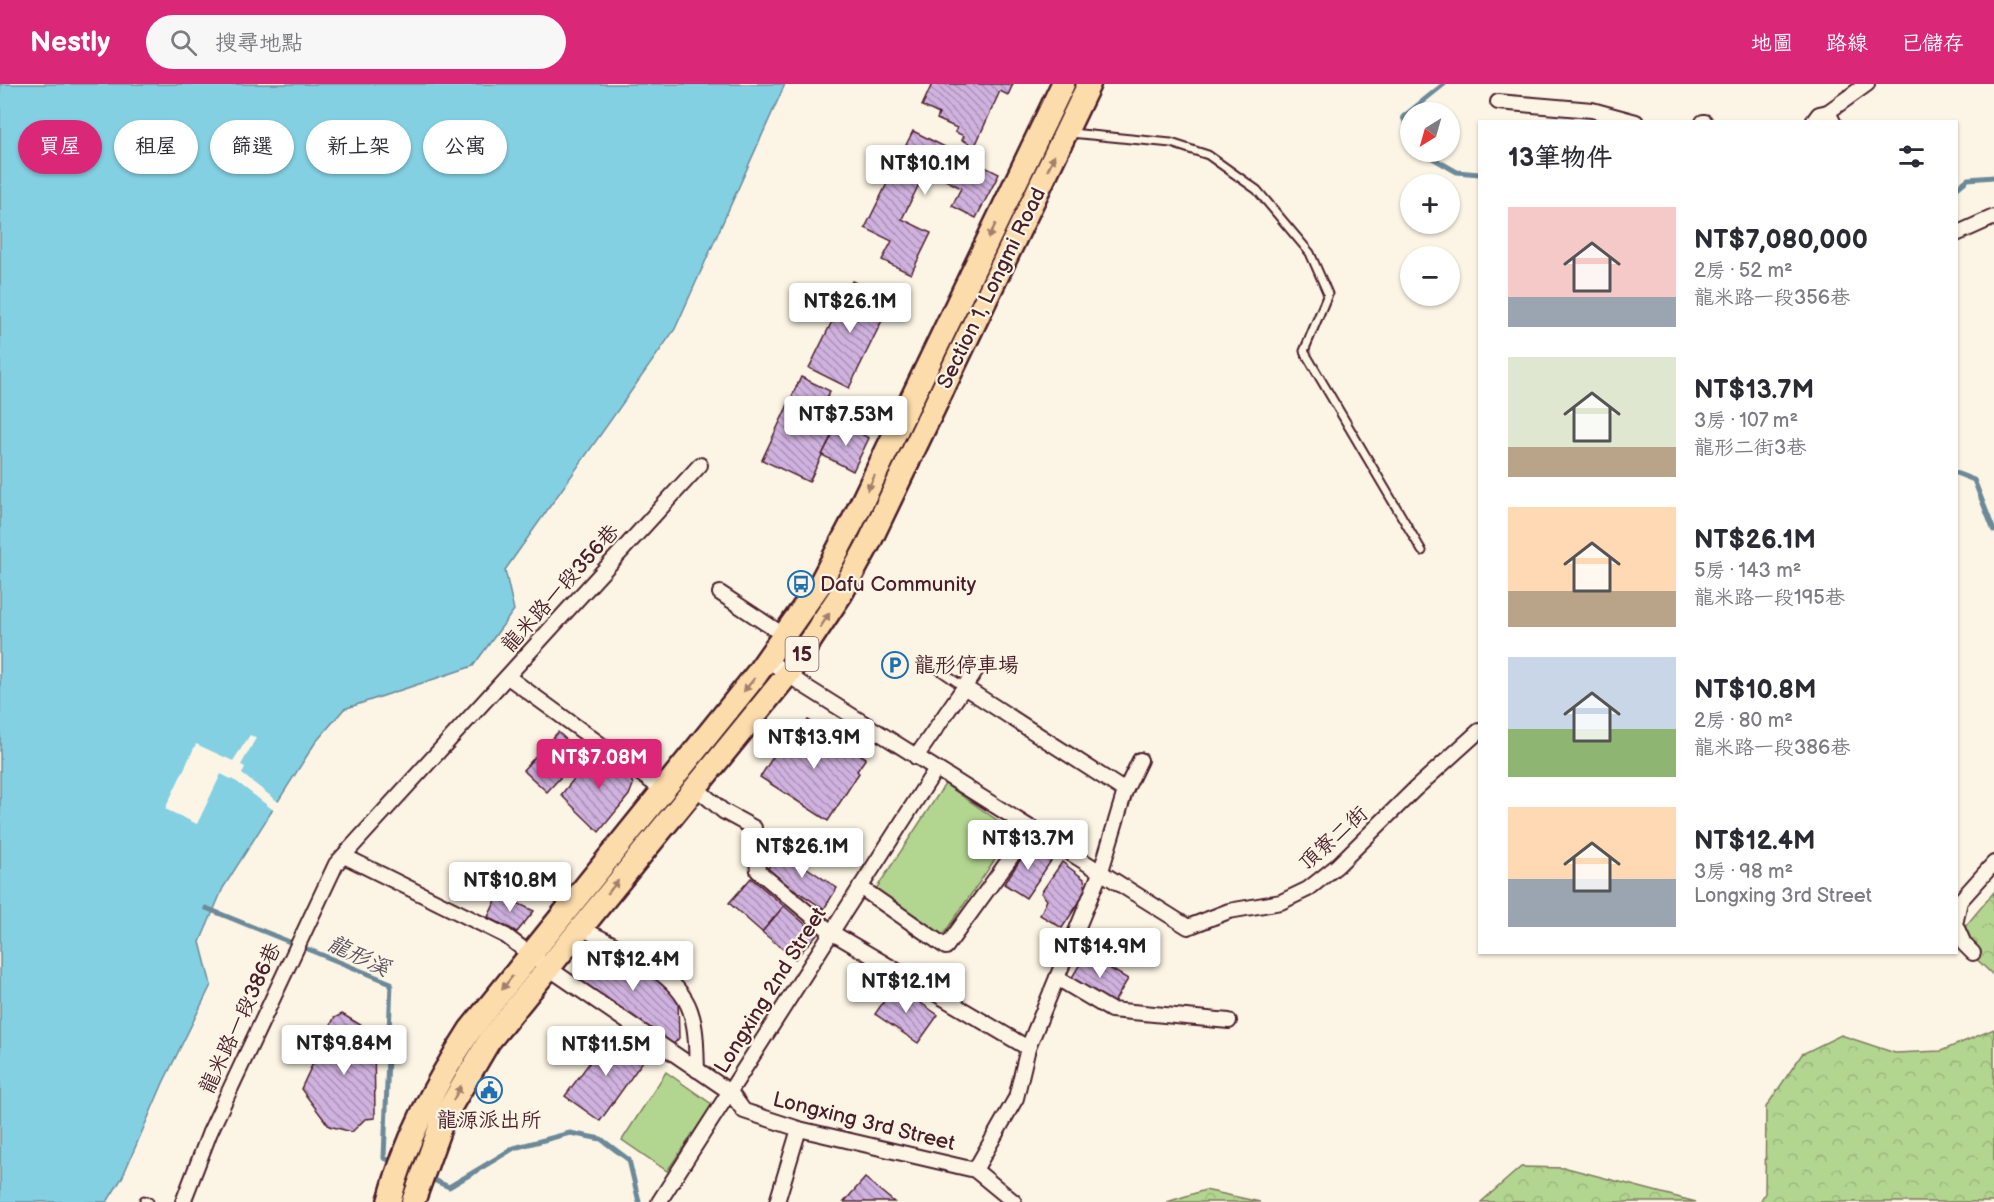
<!DOCTYPE html>
<html lang="zh-TW">
<meta charset="utf-8">
<style>
body{margin:0;font-family:"Balsamiq Sans","LXGW WenKai TC",sans-serif;background:#f7f7f7;color:#2b2b33;height:100vh;display:flex;flex-direction:column;font-size:22px;white-space:nowrap}
*{box-sizing:border-box;margin:0}
p{font-size:20px;color:#7c7c81}
.icon{flex:none;width:33px;height:33px;fill:none;stroke:currentColor;stroke-width:2;stroke-linecap:round;stroke-linejoin:round}
.map{position:relative;flex:1;overflow:hidden}
.details{position:absolute;left:1478px;top:36px;width:480px;height:834px;display:flex;flex-direction:column;background:#fff;border-radius:0px;box-shadow:0 2px 4px #0004}
.details>*{flex:none}
.guide{position:absolute;left:18px;top:36px;width:570px;height:54px;display:flex;gap:12px}
.needle{width:39px;rotate:217deg}
.buttons{position:absolute;left:1400px;top:18px;display:grid;gap:12px}
.buttons a{display:grid;place-items:center;width:60px;height:60px;border-radius:50%;background:#fff;box-shadow:0 2px 4px #0004;font-size:30px}
.price{position:absolute;translate:-50% -51px;padding:0 14px;border-radius:6px;background:#fff;color:#222;font-size:20px;line-height:39px;filter:drop-shadow(0 2px 3px #0008)}
.price::after{content:'';position:absolute;left:50%;top:36px;width:18px;height:14px;margin-left:-9px;background:inherit;clip-path:polygon(0 0,100% 0,50% 100%)}
.price.selected{background:#db2777;color:#fff}
ul{padding:0;list-style:none}
li{display:flex;align-items:center;gap:18px;height:150px;padding:0 30px}
li span{display:grid;place-items:center;flex:none;width:168px;height:120px;border-radius:0px;color:#555}
li>.icon{margin-inline-start:auto}
span .icon{width:72px;height:72px;fill:#fffc;stroke-width:1}
li b{font-size:26px}
h2{display:flex;justify-content:space-between;align-items:center;height:72px;padding:0 30px;font-size:26px}
.tag{padding:0 21px;border-radius:27px;background:#fff;box-shadow:0 2px 4px #0004;font-size:21px;line-height:54px}
.tag.selected{background:#db2777;color:#fff}
header{display:flex;align-items:center;gap:36px;box-sizing:border-box;height:84px;padding:0 30px;background:#db2777;color:#fff}
header strong{font-size:28px}
nav{display:flex;gap:33px;margin-inline-start:auto;font-size:21px}
.search{width:420px;height:54px;background:#f7f7f7;display:flex;align-items:center;gap:15px;box-sizing:border-box;padding:0 21px;border-radius:33px;color:#7c7c81;font-size:22px}
.map>svg:first-child{display:block}
</style>
<header>
<strong>Nestly</strong>
<div class="search"><svg class="icon" aria-label="search" viewBox="0 0 24 24"><circle cx="10" cy="10" r="6"/><path d="M15 15l6 6"/></svg>搜尋地點</div>
<nav><a>地圖</a><a>路線</a><a>已儲存</a></nav>
</header>
<div class="map">
<svg width="1994" height="1118" viewBox="0 0 1994 1118">
<defs>
<pattern id="forest-crowns" width="20" height="18" patternUnits="userSpaceOnUse" patternTransform="scale(1.5)"><rect width="20" height="18" fill="#b2d590"/><path d="M2 6a3 3 0 1 1 6 0M12 15a3 3 0 1 1 6 0" fill="none" stroke="#9bb67c"/></pattern>
<pattern id="building-back-hatch" width="6" height="6" patternUnits="userSpaceOnUse" patternTransform="scale(1.5)"><rect width="6" height="6" fill="#d0b2df"/><path d="M-1 5l2 2M0 0l6 6M5-1l2 2" fill="none" stroke="#ab90b5"/></pattern>
</defs>
<rect width="100%" height="100%" fill="#fcf5e5"/>
<filter id="ink" filterUnits="userSpaceOnUse"><feTurbulence type="fractalNoise" baseFrequency=".0167" numOctaves="2"/><feDisplacementMap in="SourceGraphic" scale="12" xChannelSelector="R" yChannelSelector="G"/><feConvolveMatrix kernelMatrix="1 2 1 2 8 2 1 2 1" color-interpolation-filters="sRGB"/></filter>
<g filter="url(#ink)">
<g fill="url(#forest-crowns)" stroke="#7e7a5e" stroke-width="1.5">
<path d="M1994,808V892L1960,859L1963,845Z"/>
<path d="M1994,945V1118H1760L1765,1109L1766,1023L1802,970L1841,951L1895,969L1941,967Z"/>
<path d="M1521,1083L1567,1084L1696,1118H1481Z"/>
<path d="M1205,1106L1260,1118H1167Z"/>
</g>
<g fill="#b2d590" stroke="#7e7a5e" stroke-width="1.5">
<path d="M945,700L1014,748L943,851L874,808Z"/>
<path d="M666,988L713,1021L667,1087L622,1056Z"/>
</g>
<path fill="#83d0e2" stroke="#6c8999" stroke-width="1.5" d="M0,0H785L675,245L505,486L514,526L473,582L344,625L315,659L223,804L200,858L211,901L163,999L122,1094L107,1118H0Z"/>
<path fill="#fcf5e5" d="M250,651L256,654L241,681L245,683L242,690L281,720L276,728L237,698L221,690L197,740L165,725L196,660L233,677Z"/>
<g fill="none" stroke-linecap="round" stroke-linejoin="round">
<g stroke="#6c8999" stroke-width="5">
<path d="M1410,50L1403,33L1444,0"/>
<path d="M1422,68L1457,88L1479,90"/>
<path d="M1956,105L1968,95L1994,93"/>
<path d="M1956,389L1974,396L1994,447"/>
<path d="M206,824L391,899L384,1074L396,1079"/>
<path d="M429,1094L449,1103L514,1064L570,1049L601,1055L629,1076L639,1118"/>
</g>
</g>
<g fill="url(#building-back-hatch)" stroke="#4a1f2b" stroke-width="1.5">
<path d="M932,0H1013L1008,11L1000,7L975,62L962,56L964,52L955,48L957,44L937,35L939,30L922,22Z"/>
<path d="M913,47L999,90L976,134L952,122L961,104L926,86L902,135L931,149L911,190L882,176L892,157L865,144Z"/>
<path d="M852,197L892,216L849,304L809,284Z"/>
<path d="M801,293L830,307L822,324L828,327L822,338L835,344L809,398L762,376Z"/>
<path d="M839,338L869,354L853,387L822,371Z"/>
<path d="M808,636L866,674L857,687L859,689L828,737L760,693L788,650L795,655Z"/>
<path d="M558,648L582,670L547,708L523,686Z"/>
<path d="M598,665L630,691L633,701L629,711L599,748L561,711Z"/>
<path d="M1031,760L1053,774L1026,814L1004,800Z"/>
<path d="M780,766L837,804L824,825L766,787Z"/>
<path d="M1062,778L1084,795L1086,808L1062,844L1040,831L1047,816L1041,809Z"/>
<path d="M751,794L784,822L762,848L729,819Z"/>
<path d="M499,810L534,827L517,848L488,833Z"/>
<path d="M784,822L817,850L795,875L762,848Z"/>
<path d="M598,861L664,895L678,916L679,954L672,962L579,898L577,885Z"/>
<path d="M1086,870L1128,895L1113,920L1071,895Z"/>
<path d="M895,901L938,931L918,959L875,930Z"/>
<path d="M342,930L374,949L375,1034L365,1035L352,1048L329,1042L301,1005L334,934Z"/>
<path d="M612,948L646,973L600,1037L565,1012Z"/>
<path d="M865,1094L894,1118H844Z"/>
</g>
<g fill="none" stroke-linecap="round" stroke-linejoin="round">
<defs>
<g id="lane">
<path d="M1071,49L1171,59L1208,71L1257,106L1310,169L1328,210L1304,267L1422,467"/>
<path d="M939,586L964,603"/>
<path d="M144,1116L149,1118"/>
</g>
<g id="street">
<path d="M1498,18L1592,26L1636,38"/>
<path d="M1703,38H1705"/>
<path d="M1813,38L1819,30L1828,28"/>
<path d="M1833,38L1828,28L1867,0"/>
<path d="M1956,150L1994,133"/>
<path d="M720,509L785,552"/>
<path d="M768,576L803,601L1188,843L1229,827L1281,818L1308,805L1337,782L1415,705L1479,647"/>
<path d="M508,593L663,706"/>
<path d="M964,603L1125,707"/>
<path d="M916,673L978,583"/>
<path d="M695,703L723,727L754,744L758,787L831,848L1028,964"/>
<path d="M344,772L506,852L547,883L730,1008L744,1027L799,1045L975,1086L1014,1118"/>
<path d="M860,803L946,863L1032,744"/>
<path d="M1956,836L1960,817L1994,779"/>
<path d="M1956,842L1964,860L1973,869"/>
<path d="M580,843C615,863 676,886 690,926C697,945 696,966 697,986"/>
<path d="M1057,894L1111,926L1229,937"/>
<path d="M975,1086L1016,1014L1028,964L1101,787L1125,707L1140,676"/>
<path d="M183,1118L210,1048L336,780L700,381"/>
<path d="M659,1118L936,685"/>
<path d="M777,1118L799,1045"/>
</g>
<g id="primary">
<path d="M389,1118C405,1056 436,999 470,946L756,591L820,500L852,439L1063,0"/>
<path d="M413,1118L443,1035L489,957L788,590L841,510L869,459L1089,0"/>
</g>
</defs>
<use href="#lane" stroke="#4a1f2b" stroke-width="11"/>
<use href="#street" stroke="#4a1f2b" stroke-width="18"/>
<use href="#primary" stroke="#4a1f2b" stroke-width="27"/>
<use href="#lane" stroke="#fcf5e5" stroke-width="7"/>
<use href="#street" stroke="#fcf5e5" stroke-width="14"/>
<use href="#primary" stroke="#fddcac" stroke-width="22"/>
</g>
<defs><path id="oneway-solid" d="M-6-.8H1V-3.2L6.5 0L1 3.2V.8H-6Z" transform="scale(1.5)"/></defs>
<g fill="#a47e6c">
<use href="#oneway-solid" transform="translate(1051 79) rotate(-65)"/>
<use href="#oneway-solid" transform="translate(992 147) rotate(116)"/>
<use href="#oneway-solid" transform="translate(871 399) rotate(116)"/>
<use href="#oneway-solid" transform="translate(825 536) rotate(-57)"/>
<use href="#oneway-solid" transform="translate(749 601) rotate(129)"/>
<use href="#oneway-solid" transform="translate(613 803) rotate(-51)"/>
<use href="#oneway-solid" transform="translate(507 899) rotate(128)"/>
<use href="#oneway-solid" transform="translate(457 1009) rotate(-62)"/>
</g>
</g>
<defs>
<symbol id="bus-ring" viewBox="-11 -11 22 22"><circle r="9.5" fill="#fcf5e5" stroke="#1f6fb2" stroke-width="1.5"/><path d="M-5-6H5V4H4V6H2V4H-2V6H-4V4H-5ZM-3.5-4V0h7V-4ZM-3.5 1.2v1.5H-2V1.2ZM2 1.2v1.5H3.5V1.2Z" fill="#1f6fb2"/></symbol>
<symbol id="parking-ring" viewBox="-11 -11 22 22"><circle r="9.5" fill="#fcf5e5" stroke="#1f6fb2" stroke-width="1.5"/><path d="M-3.5-5.5H1a3.5 3.5 0 0 1 0 7H-1V5.5H-3.5ZM-1-3.4V-.6H.8a1.4 1.4 0 0 0 0-2.8Z" fill="#1f6fb2"/></symbol>
<symbol id="civic-ring" viewBox="-11 -11 22 22"><circle r="9.5" fill="#fcf5e5" stroke="#1f6fb2" stroke-width="1.5"/><path d="M-.6-6.5H3V-4.5H.6V-3L4-1V1h2V6H-6V1h2V-1L-.6-3ZM-1.2 2.5V6h2.4V2.5Z" fill="#1f6fb2"/></symbol>
</defs>
<g fill-rule="evenodd">
<use href="#bus-ring" x="786" y="485" width="30" height="30"/>
<use href="#parking-ring" x="880" y="566" width="30" height="30"/>
<use href="#civic-ring" x="474" y="991" width="30" height="30"/>
</g>
<g text-anchor="middle" stroke-width="4.5" stroke-linejoin="round" paint-order="stroke">
<rect fill="#fcf5e5" stroke="#7f5f63" stroke-width="1.5" x="785.5" y="553" width="33" height="34" rx="4.5"/>
<g font-size="20" font-weight="bold" fill="#4a1f2b">
<text x="802" y="577">15</text>
</g>
<g font-size="21" fill="#4a1f2b" stroke="#fcf5e5">
<text transform="translate(991 204) rotate(-64)" y="7">Section 1, Longmi Road</text>
<text transform="translate(560 504) rotate(-48)" y="7">龍米路一段356巷</text>
<text transform="translate(1333 754) rotate(-42)" y="7">頂寮二街</text>
<text transform="translate(770 906) rotate(-58)" y="7">Longxing 2nd Street</text>
<text transform="translate(240 934) rotate(-65)" y="7">龍米路一段386巷</text>
<text transform="translate(864 1037) rotate(14)" y="7">Longxing 3rd Street</text>
</g>
<g font-size="21" fill="#4a1f2b" stroke="#fcf5e5" text-anchor="start">
<text x="820" y="507">Dafu Community</text>
<text x="914" y="588">龍形停車場</text>
<text x="489" y="1043" text-anchor="middle">龍源派出所</text>
</g>
<g font-size="22" font-style="italic" fill="#5b5462" stroke="#fcf5e5">
<text transform="translate(359 871) rotate(25)" y="8">龍形溪</text>
</g>
</g>
</svg>
<div class="buttons">
<a><svg class="needle" viewBox="-14 -14 28 28"><path d="M0-13l5 13h-10z" fill="#e53935"/><path d="M0 13l5-13h-10z" fill="#7c7c81"/></svg></a>
<a>+</a>
<a>−</a>
</div>
<b class="price" style="left:925px;top:112px">NT$10.1M</b>
<b class="price" style="left:850px;top:250px">NT$26.1M</b>
<b class="price" style="left:846px;top:363px">NT$7.53M</b>
<b class="price" style="left:814px;top:686px">NT$13.9M</b>
<b class="price selected" style="left:599px;top:706px">NT$7.08M</b>
<b class="price" style="left:1028px;top:787px">NT$13.7M</b>
<b class="price" style="left:802px;top:795px">NT$26.1M</b>
<b class="price" style="left:510px;top:829px">NT$10.8M</b>
<b class="price" style="left:1100px;top:895px">NT$14.9M</b>
<b class="price" style="left:633px;top:908px">NT$12.4M</b>
<b class="price" style="left:906px;top:930px">NT$12.1M</b>
<b class="price" style="left:344px;top:992px">NT$9.84M</b>
<b class="price" style="left:606px;top:993px">NT$11.5M</b>
<div class="guide">
<a class="tag selected">買屋</a>
<a class="tag">租屋</a>
<a class="tag">篩選</a>
<a class="tag">新上架</a>
<a class="tag">公寓</a>
</div>
<section class="details">
<h2>13筆物件<svg class="icon" aria-label="filters" viewBox="0 0 24 24"><path d="M4 7h16M4 17h16"/><circle cx="9" cy="7" r="2"/><circle cx="15" cy="17" r="2"/></svg></h2>
<ul>
<li><span style="background:linear-gradient(#f6c9c9 75%,#9aa5b1 0)"><svg class="icon" aria-label="home" viewBox="0 0 24 24"><path d="M3 11l9-7 9 7M6 9v11h12V9"/></svg></span><div><b>NT$7,080,000</b><p>2房 · 52 m²</p><p>龍米路一段356巷</p></div></li>
<li><span style="background:linear-gradient(#dfe7d0 75%,#b9a48a 0)"><svg class="icon" aria-label="home" viewBox="0 0 24 24"><path d="M3 11l9-7 9 7M6 9v11h12V9"/></svg></span><div><b>NT$13.7M</b><p>3房 · 107 m²</p><p>龍形二街3巷</p></div></li>
<li><span style="background:linear-gradient(#ffd9b3 70%,#b9a48a 0)"><svg class="icon" aria-label="home" viewBox="0 0 24 24"><path d="M3 11l9-7 9 7M6 9v11h12V9"/></svg></span><div><b>NT$26.1M</b><p>5房 · 143 m²</p><p>龍米路一段195巷</p></div></li>
<li><span style="background:linear-gradient(#c9d6e8 60%,#8fb573 0)"><svg class="icon" aria-label="home" viewBox="0 0 24 24"><path d="M3 11l9-7 9 7M6 9v11h12V9"/></svg></span><div><b>NT$10.8M</b><p>2房 · 80 m²</p><p>龍米路一段386巷</p></div></li>
<li><span style="background:linear-gradient(#ffd9b3 60%,#9aa5b1 0)"><svg class="icon" aria-label="home" viewBox="0 0 24 24"><path d="M3 11l9-7 9 7M6 9v11h12V9"/></svg></span><div><b>NT$12.4M</b><p>3房 · 98 m²</p><p>Longxing 3rd Street</p></div></li>
</ul>
</section>
</div>
